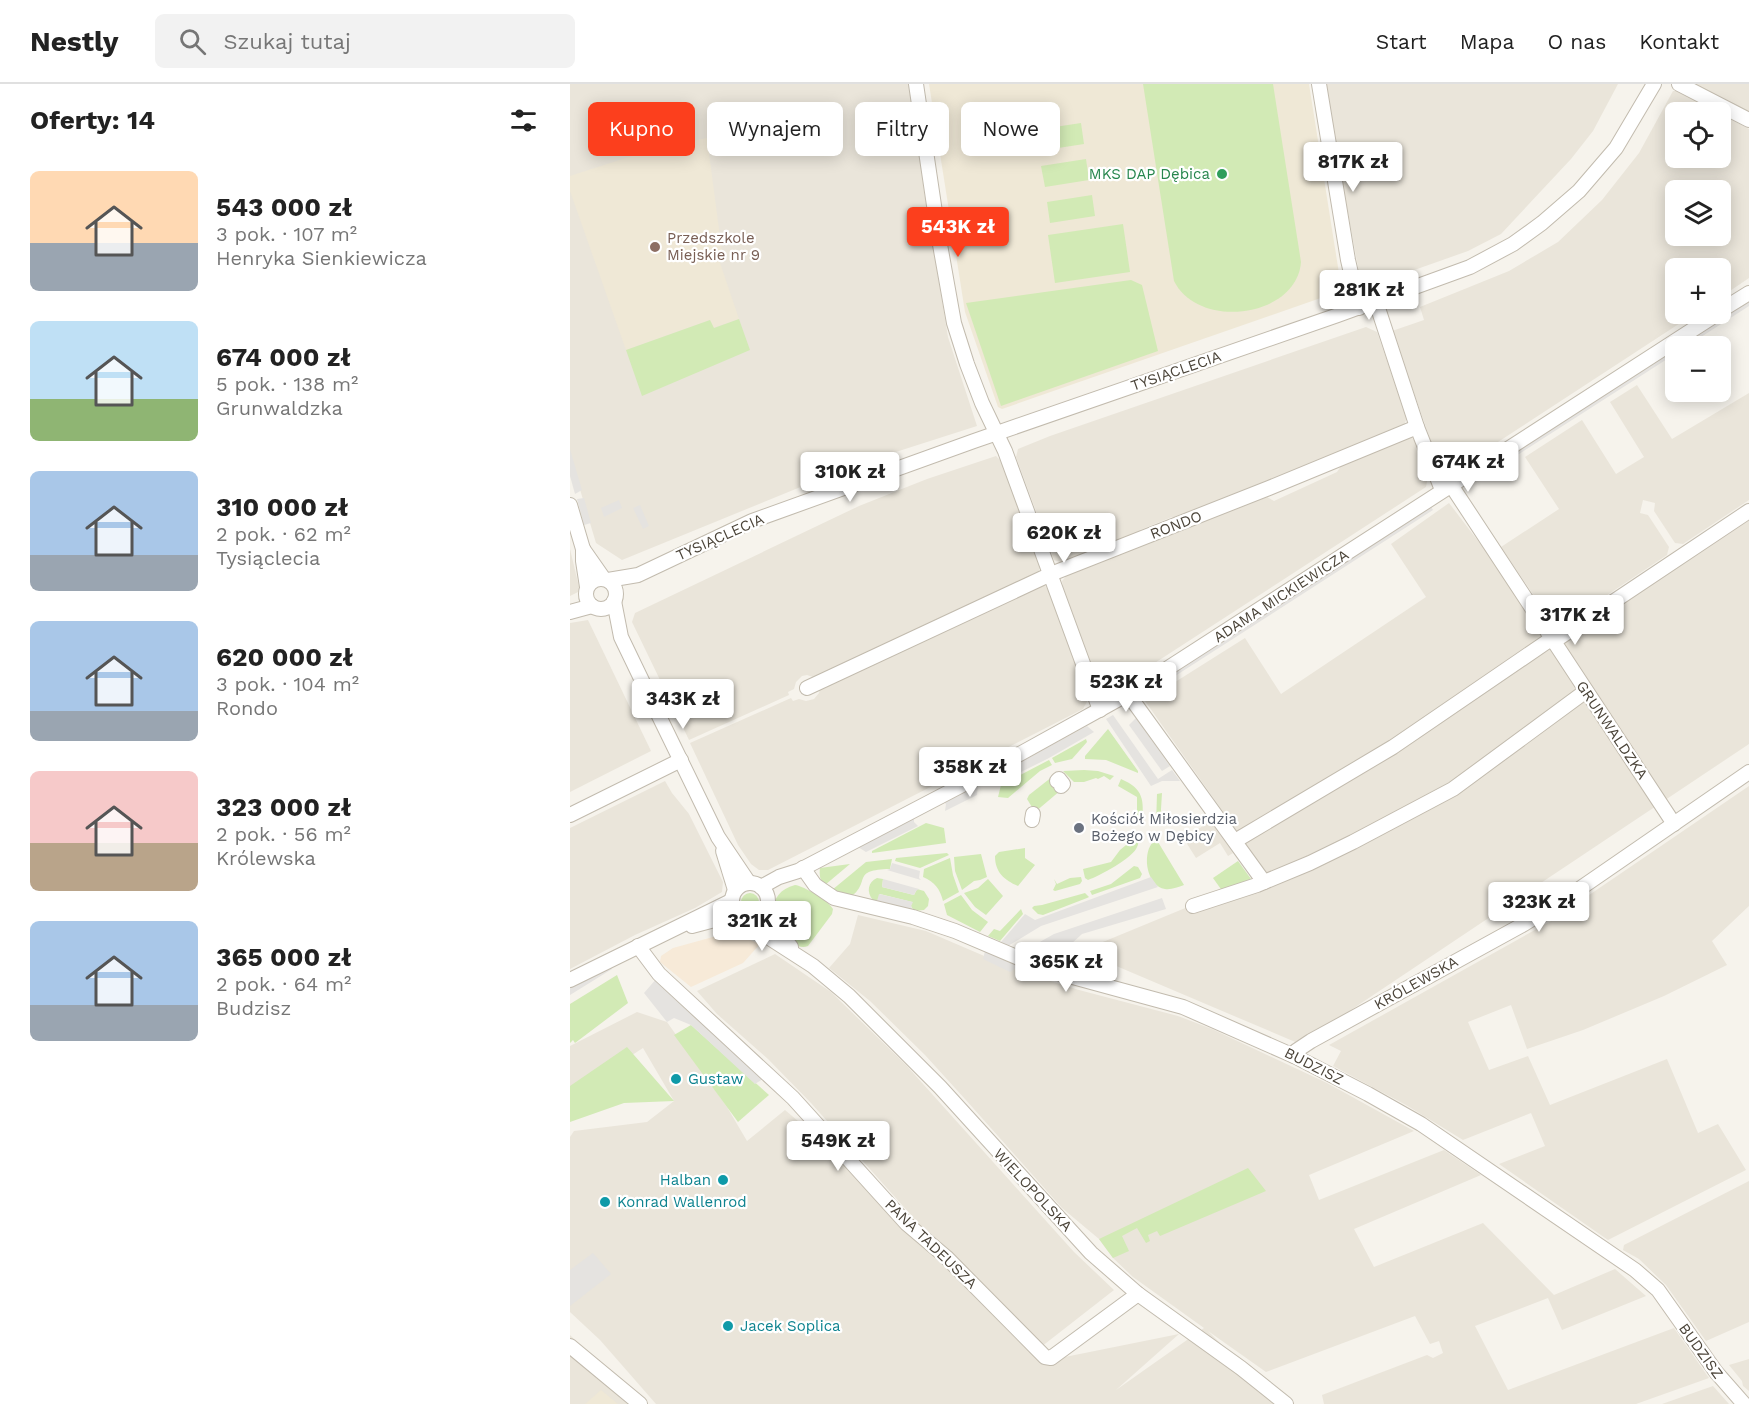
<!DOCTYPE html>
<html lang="pl">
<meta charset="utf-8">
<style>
body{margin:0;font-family:"Work Sans",sans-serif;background:#f2f2f2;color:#222;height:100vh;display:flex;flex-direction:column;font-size:22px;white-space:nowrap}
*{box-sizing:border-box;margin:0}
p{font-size:20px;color:#767676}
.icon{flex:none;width:33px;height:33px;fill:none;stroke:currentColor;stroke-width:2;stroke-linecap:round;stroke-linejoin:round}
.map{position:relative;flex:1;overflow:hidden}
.side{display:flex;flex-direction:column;background:#fff;width:570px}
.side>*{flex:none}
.hud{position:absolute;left:18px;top:18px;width:570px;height:54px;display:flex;gap:12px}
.tools{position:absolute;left:1095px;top:18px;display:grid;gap:12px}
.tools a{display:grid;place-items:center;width:66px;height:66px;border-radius:9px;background:#fff;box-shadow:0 3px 15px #0003;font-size:30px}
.price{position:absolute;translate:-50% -51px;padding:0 14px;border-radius:6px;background:#fff;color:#222;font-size:20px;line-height:39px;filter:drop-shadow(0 2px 3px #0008)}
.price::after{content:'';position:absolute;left:50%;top:36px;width:18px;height:14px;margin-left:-9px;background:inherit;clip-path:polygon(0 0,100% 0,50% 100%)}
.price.selected{background:#fc3f1d;color:#fff}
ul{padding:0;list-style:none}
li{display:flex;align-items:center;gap:18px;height:150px;padding:0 30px}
li span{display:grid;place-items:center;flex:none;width:168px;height:120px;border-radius:9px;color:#555}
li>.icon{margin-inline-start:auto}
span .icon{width:72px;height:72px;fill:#fffc;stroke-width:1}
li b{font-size:26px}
h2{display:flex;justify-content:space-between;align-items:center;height:72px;padding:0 30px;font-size:26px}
.pill{padding:0 21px;border-radius:9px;background:#fff;box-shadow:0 3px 15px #0003;font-size:21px;line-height:54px}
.pill.selected{background:#fc3f1d;color:#fff}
header{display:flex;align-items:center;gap:36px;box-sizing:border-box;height:84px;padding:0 30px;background:#fff;border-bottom:2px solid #e0e0e0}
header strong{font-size:28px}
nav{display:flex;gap:33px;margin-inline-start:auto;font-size:21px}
.search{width:420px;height:54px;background:#f2f2f2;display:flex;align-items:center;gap:15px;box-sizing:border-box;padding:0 21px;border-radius:9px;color:#767676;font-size:22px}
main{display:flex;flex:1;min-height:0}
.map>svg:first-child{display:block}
</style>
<header>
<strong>Nestly</strong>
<div class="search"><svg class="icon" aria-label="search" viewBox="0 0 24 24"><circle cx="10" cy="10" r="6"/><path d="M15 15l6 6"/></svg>Szukaj tutaj</div>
<nav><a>Start</a><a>Mapa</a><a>O nas</a><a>Kontakt</a></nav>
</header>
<main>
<section class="side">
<h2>Oferty: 14<svg class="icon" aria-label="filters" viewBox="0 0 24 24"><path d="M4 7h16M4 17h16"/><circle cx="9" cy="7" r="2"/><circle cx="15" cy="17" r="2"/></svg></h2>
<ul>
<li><span style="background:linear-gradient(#ffd9b3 60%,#9aa5b1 0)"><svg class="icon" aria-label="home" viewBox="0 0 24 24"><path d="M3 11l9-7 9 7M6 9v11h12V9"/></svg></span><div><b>543 000 zł</b><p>3 pok. · 107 m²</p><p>Henryka Sienkiewicza</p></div></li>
<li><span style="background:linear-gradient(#bfe0f5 65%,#8fb573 0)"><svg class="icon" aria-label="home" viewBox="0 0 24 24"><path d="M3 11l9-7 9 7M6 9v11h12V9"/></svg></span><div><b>674 000 zł</b><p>5 pok. · 138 m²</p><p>Grunwaldzka</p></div></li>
<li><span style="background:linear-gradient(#a9c7e8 70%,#9aa5b1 0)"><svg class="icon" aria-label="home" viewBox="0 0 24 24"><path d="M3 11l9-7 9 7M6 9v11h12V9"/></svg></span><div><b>310 000 zł</b><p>2 pok. · 62 m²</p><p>Tysiąclecia</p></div></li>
<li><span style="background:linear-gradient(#a9c7e8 75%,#9aa5b1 0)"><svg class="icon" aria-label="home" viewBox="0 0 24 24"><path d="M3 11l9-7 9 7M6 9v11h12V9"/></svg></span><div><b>620 000 zł</b><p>3 pok. · 104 m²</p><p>Rondo</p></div></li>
<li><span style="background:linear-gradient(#f6c9c9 60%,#b9a48a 0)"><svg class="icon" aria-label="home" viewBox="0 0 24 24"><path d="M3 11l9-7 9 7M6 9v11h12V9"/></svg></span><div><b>323 000 zł</b><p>2 pok. · 56 m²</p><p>Królewska</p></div></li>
<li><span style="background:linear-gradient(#a9c7e8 70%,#9aa5b1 0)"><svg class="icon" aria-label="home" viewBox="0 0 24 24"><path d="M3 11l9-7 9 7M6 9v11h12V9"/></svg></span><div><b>365 000 zł</b><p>2 pok. · 64 m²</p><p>Budzisz</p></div></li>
</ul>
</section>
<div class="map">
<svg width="1179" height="1320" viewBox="0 0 1179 1320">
<rect width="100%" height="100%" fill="#f6f3ec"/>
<g fill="#eae5da" fill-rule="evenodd">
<path d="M0,0H341L354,108L378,253L407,342L282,382L52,476L26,459L0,372Z"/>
<path d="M756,0H1048L1023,47L1001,75L931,150L898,167L802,201L793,199L790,194L770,85Z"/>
<path d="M1122,0H1179V28Z"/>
<path d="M1103,7H1106L1148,28H1106V74H1150L1151,30L1179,45V194L1151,213L1150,184H1106V230H1124L911,369L881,387H875L870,383L822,247L854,236L850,223L939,187L988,158L1032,116L1069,69ZM1106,106H1150V152H1106Z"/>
<path d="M796,243L807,248L837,334L834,341L606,435L602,433L570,446L568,451L494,479L484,476L446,373L448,365L480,352Z"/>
<path d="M1067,301L1102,355L1179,309V416L1113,460L1105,459L1084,427L1085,419L1073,416L1070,429L1078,431L1099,463L1097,471L994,540L981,537L931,463L989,425L955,373L1012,336L1046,390L1074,373L1040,318Z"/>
<path d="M835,353H841L845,357L858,393L856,403L540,608L531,607L493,503L492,497L498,490L697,413L704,417L767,388L771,382Z"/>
<path d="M426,372L433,379L452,433L470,484L468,489L246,594L237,591L232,592L226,598L224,605L218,608L219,611L119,656L62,538L65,529L289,422L357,395Z"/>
<path d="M879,419L987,560L1179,429V660L730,960L511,867L693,792L668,749L575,617L675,554L711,610L856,513L821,460Z"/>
<path d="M0,465L10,507L0,512Z"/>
<path d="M474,500L479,507L518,616L513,625L198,786H189L181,780L168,761L120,659L221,614L223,617L229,615L236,617L244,615L249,609L250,604Z"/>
<path d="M18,536L81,667L0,708V539Z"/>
<path d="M95,697L102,709L119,730L153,798L152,808L125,824L65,851L0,885V744Z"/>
<path d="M1179,702V822L1142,857L1157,881L1094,912L1013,946L957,965L941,921L898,938L919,986L958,972L980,1021L1097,975L1128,1049L1148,1040L1176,1086L1038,1156L929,1080L975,1062L961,1029L893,1056L836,1021L763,982L771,967L759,961L981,837Z"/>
<path d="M640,737L663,769L658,772L650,759L626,774L614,755Z"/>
<path d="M288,831L356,847L449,887L509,906L608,932L642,945L757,999L844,1047L739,1091L749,1116L874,1066L911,1091L784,1145L804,1183L913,1139L984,1211L1045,1185L1076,1212L992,1246L978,1214L905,1242L938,1306L1104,1244L1139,1294L1066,1320H754L752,1311L857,1271L863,1274L873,1269L869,1257L860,1260L845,1232L696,1288L638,1247L711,1320H86L30,1256L0,1228V1053L4,1047L77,1038L104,1017L73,964L0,1011V962L67,928L97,938L157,1023L177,1057L215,1026L349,1140L241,1019L198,975L147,930L127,907L205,870L261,908L336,981L504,1168L544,1206L471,1263L443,1230L393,1181L475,1277L609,1250L546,1306L634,1244L563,1193L543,1174L529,1155L492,1124L395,1015L355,971L300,917L259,884L280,860Z"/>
<path d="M1179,1097V1238L1136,1257L1096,1201L1069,1175L1053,1166L1054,1161Z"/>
<path d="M0,1251L67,1320H0Z"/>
<path d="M1179,1275V1307L1173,1302L1172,1297L1159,1281Z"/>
<path d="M1143,1302L1159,1320H1092Z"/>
</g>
<path fill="#f7ead8" d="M161,848L190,860L173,879L121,903L90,878L91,872L103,864Z"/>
<g fill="#efe8d6">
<path d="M359,0H739L771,202L765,209L432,325L428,323L395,228Z"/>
<path d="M137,54L152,168L147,170L169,235L143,244L140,236L56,266L0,107V92L87,64Z"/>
<path d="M31,1306L48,1320H15Z"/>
</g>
<g fill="#d2eab5">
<path d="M573,0H703L731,178C727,233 629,247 604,197Z"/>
<path d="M511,39L514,60L469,67L465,46Z"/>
<path d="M516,75L519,96L475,103L471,82Z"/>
<path d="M522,111L525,132L480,139L477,118Z"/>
<path d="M553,140L560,188L485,199L478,151Z"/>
<path d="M561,196L572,201L588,267L431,322L396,219Z"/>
<path d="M169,235L180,266L72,312L56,266L140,236L144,244Z"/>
<path d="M538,645L568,687V689L536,676L515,675V672Z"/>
<path d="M516,655L517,658L502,675L485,679L482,674Z"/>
<path d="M479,676L482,681L470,687L438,714L428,713L431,701Z"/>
<path d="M514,686L528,687L544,692L540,696L534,692L528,695L526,694L514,698H504L493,687Z"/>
<path d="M487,689L497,701L465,728L457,715L459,711Z"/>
<path d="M551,695C574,705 574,716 572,739H567V713L548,702Z"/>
<path d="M592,709L590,742L586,741L587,710Z"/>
<path d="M356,739L374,744L376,759L302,769V767Z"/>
<path d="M565,753H568C568,757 569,760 567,763C563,774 529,792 518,796L515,794L513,785L541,778L550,766L561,757V756Z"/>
<path d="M588,758L614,801C608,803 601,806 595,805C577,802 572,772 582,759Z"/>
<path d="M455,764V774L465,781L448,802C434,796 425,788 425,772L429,768Z"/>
<path d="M377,769L379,771L350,784L325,777L326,774Z"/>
<path d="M411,770L417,793L410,796L404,797L392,806L385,787L384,773Z"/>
<path d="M380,774L383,791L389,808L373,817C370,805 365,798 353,793L354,785Z"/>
<path d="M322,775L320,785C281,786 301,797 282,812L262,806L296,778Z"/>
<path d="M668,777L681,795L678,799L653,808L643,794Z"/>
<path d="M280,780L255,801C250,797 249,791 250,784Z"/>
<path d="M564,782L568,783L572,790L570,794L522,811L520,807L541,800Z"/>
<path d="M511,793L512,797L510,800L485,807L483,806L486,800L484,795L487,800L500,794Z"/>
<path d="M307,794L313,795L312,803L344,811L347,805L354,807L359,815L358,822L354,826L344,827L341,822L342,818L310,810L308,816H303C296,808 298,798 307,794Z"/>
<path d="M418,795L433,812L416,831L405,823L394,809L408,804Z"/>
<path d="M225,801C234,802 259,817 263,825L262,830L238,862C222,869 209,839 202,828C204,814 210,805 225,801Z"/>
<path d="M515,809L519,813L517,814L473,831L468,830L462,824L464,822L472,821Z"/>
<circle cx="180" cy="818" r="9"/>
<path d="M391,811L402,826L418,838L410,848L377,831L374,820Z"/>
<path d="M451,825L453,830L430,857L418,852L424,845L430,847Z"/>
<path d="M47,891L58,919L5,959L3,956L0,959V920Z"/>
<path d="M121,941L199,1011L168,1038L104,951Z"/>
<path d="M57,963L104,1017L54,1019L0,1038V1002Z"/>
<path d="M678,1084L696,1107L590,1152L587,1147L578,1151L580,1157L576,1159L567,1144L552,1152L559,1167L543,1174L529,1155Z"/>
</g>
<g fill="#e5e3e0">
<path d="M1179,217V222L1117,262H1107Z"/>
<path d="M1105,264V270L907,397L904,392Z"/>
<path d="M0,365L12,406L5,410L0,392Z"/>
<path d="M14,414L21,439L14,441L7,415Z"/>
<path d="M49,416L52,424L34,433L31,424Z"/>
<path d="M70,421L79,442L73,445L63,424Z"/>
<path d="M860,421L863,426L588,603L585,599Z"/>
<path d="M543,631L588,695L602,686L610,697H592L581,702L536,635Z"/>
<path d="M566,634L600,682L592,687L559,641Z"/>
<path d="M517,642L524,648L479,674L443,692L433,688Z"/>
<path d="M408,701L407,711L375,727L376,720L374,718Z"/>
<path d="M344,734V738L348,742L296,768L288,763Z"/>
<path d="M322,779L350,787L349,794L351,796L317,786L320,785Z"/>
<path d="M581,793L588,803L471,842L438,862L431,858L455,830L465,836Z"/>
<path d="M313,795L349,805L346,807L344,811L312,803Z"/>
<path d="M309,810L343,818L341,822L343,826L307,817Z"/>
<path d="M592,814L596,825L512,850L480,879L452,868L484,850Z"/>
<path d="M415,867L449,882L440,888L413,875Z"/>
<path d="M37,879L42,885L0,911V900Z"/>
<path d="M87,894L196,993L185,1000L121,941L104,934L97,938L74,909Z"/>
<path d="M23,1169L41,1190L0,1222V1186Z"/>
</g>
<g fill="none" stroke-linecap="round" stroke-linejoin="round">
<defs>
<g id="minor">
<path d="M346,0L369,155L384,239L397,280L412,319L435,367L530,626"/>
<path d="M749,0L778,176L789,224"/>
<path d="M1109,0L1179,36"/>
<path d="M806,218L847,343L872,406"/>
<path d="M1150,227L1179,209"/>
<path d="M881,401L1104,740"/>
<path d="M0,421L13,465V477L17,503"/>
<path d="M13,465L34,495"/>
<circle cx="31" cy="510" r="15"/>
<path d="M38,496L68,491L182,437L404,357L768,231L900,183L943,160L972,139L1009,107L1046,64L1084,0"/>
<path d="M44,517L51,553L89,632L148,753L179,799"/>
<path d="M0,528L22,522"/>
<path d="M983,558L1179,427"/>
<path d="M237,604L481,490L699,404L847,343"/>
<path d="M558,610L694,798"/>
<path d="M487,697L489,695L493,700L491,702"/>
<path d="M0,731L111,676"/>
<path d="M462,736L463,730"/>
<path d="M665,757L823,663L981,555"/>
<path d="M153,767L165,806"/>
<path d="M233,784L245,801L264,814L343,833L385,847L477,886L613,923L724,972L798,1010L851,1040L1065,1186L1088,1206L1146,1288L1174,1320"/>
<circle cx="180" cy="817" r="18"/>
<path d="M191,803L209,793L228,787L419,687L558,610L1147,230"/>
<path d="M623,822L687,801L740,779L783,758L883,705L1016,607"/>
<path d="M194,828L221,863"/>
<path d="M182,836L198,853L243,882L279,912L370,1003L521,1169L568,1210L671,1284L716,1320"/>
<path d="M122,842L167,830"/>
<path d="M68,862L89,890L223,1014L337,1140L376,1173L475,1273L481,1274L568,1210"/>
<path d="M0,896L161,817"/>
<path d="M724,972L726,967L741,957L954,840L1002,810L1179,688"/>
<path d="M0,1262L70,1320"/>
</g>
</defs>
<use href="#minor" stroke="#c2bbae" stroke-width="16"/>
<use href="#minor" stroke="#fff" stroke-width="14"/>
</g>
<circle fill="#2e9e5b" stroke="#fff" stroke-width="2" cx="652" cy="90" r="6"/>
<circle fill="#8d6e63" stroke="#fff" stroke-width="2" cx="85" cy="163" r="6"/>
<circle fill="#6b7280" stroke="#fff" stroke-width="2" cx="509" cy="744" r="6"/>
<g fill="#0f9aa8" stroke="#fff" stroke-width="2">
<circle cx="106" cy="995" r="6"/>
<circle cx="153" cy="1096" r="6"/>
<circle cx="35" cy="1118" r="6"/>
<circle cx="158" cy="1242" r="6"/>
</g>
<g text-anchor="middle" stroke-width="4.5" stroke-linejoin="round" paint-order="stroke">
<g font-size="15" fill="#27864d" stroke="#fff" text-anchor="end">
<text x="640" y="95">MKS DAP Dębica</text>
</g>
<g font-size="15" fill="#785e54" stroke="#fff" text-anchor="start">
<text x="97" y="159">Przedszkole<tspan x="97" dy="17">Miejskie nr 9</tspan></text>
</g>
<g font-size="15" fill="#4b4439" stroke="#fff">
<text transform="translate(606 287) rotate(-19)" y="5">TYSIĄCLECIA</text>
<text transform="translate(606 441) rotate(-21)" y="5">RONDO</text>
<text transform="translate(150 453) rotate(-24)" y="5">TYSIĄCLECIA</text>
<text transform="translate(711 512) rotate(-33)" y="5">ADAMA MICKIEWICZA</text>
<text transform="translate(1042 646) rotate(56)" y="5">GRUNWALDZKA</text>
<text transform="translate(846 899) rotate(-29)" y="5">KRÓLEWSKA</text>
<text transform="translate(744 982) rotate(27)" y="5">BUDZISZ</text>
<text transform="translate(463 1106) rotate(47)" y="5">WIELOPOLSKA</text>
<text transform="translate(361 1160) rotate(44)" y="5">PANA TADEUSZA</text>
<text transform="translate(1131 1267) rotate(54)" y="5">BUDZISZ</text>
</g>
<g font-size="15" fill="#5b616d" stroke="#fff" text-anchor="start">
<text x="521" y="740">Kościół Miłosierdzia<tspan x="521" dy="17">Bożego w Dębicy</tspan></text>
</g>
<g font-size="15" fill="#0d838f" stroke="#fff" text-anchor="start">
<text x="118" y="1000">Gustaw</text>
<text x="141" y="1101" text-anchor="end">Halban</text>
<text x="47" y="1123">Konrad Wallenrod</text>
<text x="170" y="1247">Jacek Soplica</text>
</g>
</g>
</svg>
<div class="tools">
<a><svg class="icon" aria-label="locate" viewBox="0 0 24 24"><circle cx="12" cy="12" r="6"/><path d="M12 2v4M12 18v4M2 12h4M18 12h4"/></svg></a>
<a><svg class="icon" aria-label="layers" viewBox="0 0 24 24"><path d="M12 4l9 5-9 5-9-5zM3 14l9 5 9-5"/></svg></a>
<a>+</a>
<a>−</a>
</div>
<b class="price" style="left:783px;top:109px">817K zł</b>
<b class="price selected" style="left:388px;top:174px">543K zł</b>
<b class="price" style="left:799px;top:237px">281K zł</b>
<b class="price" style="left:898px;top:409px">674K zł</b>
<b class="price" style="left:280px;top:419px">310K zł</b>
<b class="price" style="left:494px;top:480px">620K zł</b>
<b class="price" style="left:1005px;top:562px">317K zł</b>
<b class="price" style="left:556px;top:629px">523K zł</b>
<b class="price" style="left:113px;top:646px">343K zł</b>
<b class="price" style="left:400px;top:714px">358K zł</b>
<b class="price" style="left:969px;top:849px">323K zł</b>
<b class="price" style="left:192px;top:868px">321K zł</b>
<b class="price" style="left:496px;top:909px">365K zł</b>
<b class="price" style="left:268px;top:1088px">549K zł</b>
<div class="hud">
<a class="pill selected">Kupno</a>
<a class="pill">Wynajem</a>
<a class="pill">Filtry</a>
<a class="pill">Nowe</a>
</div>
</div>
</main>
